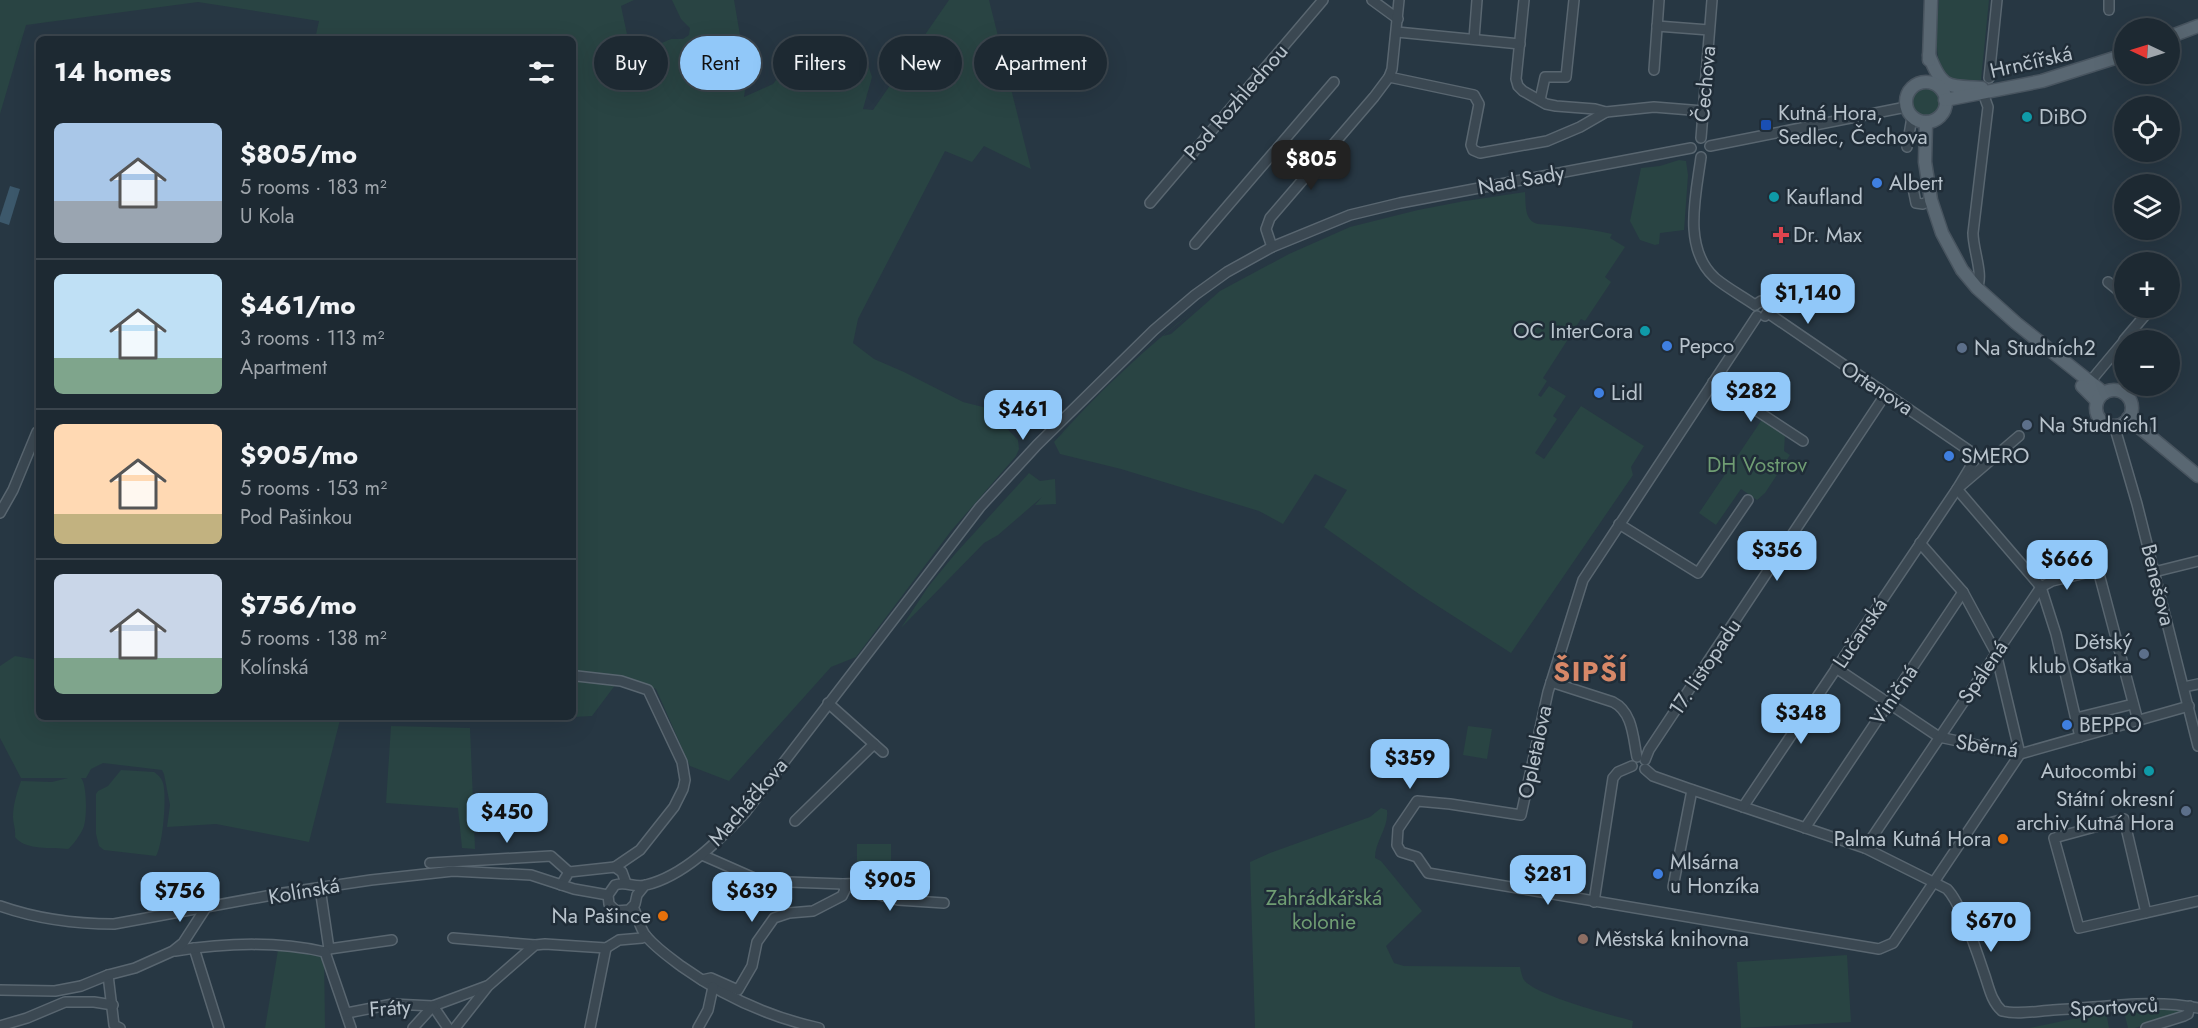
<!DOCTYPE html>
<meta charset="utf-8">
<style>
body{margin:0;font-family:Jost,sans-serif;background:#2a353e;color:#f1f3f6;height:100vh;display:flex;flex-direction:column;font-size:22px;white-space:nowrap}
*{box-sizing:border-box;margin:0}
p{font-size:20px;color:#a0a6ac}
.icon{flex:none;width:33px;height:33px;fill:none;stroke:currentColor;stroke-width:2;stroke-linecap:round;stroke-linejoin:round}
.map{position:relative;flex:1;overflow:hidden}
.details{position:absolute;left:36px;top:36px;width:540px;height:684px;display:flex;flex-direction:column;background:#1d2932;border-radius:9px;box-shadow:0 6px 24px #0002,0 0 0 2px #3b454d}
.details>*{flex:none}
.top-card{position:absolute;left:594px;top:36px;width:570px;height:54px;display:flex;gap:12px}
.needle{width:39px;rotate:274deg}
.buttons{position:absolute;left:2114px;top:18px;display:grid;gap:12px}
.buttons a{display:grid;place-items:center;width:66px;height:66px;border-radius:50%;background:#1d2932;box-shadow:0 6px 24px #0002,0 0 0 2px #3b454d;font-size:30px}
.price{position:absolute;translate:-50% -51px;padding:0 14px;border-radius:12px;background:#91c8f9;color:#111;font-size:20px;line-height:39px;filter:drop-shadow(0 2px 3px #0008)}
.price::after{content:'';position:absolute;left:50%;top:36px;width:18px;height:14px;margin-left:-9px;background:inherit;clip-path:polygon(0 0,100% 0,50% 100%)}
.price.selected{background:#222;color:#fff}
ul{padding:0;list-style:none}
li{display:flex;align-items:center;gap:18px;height:150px;padding:0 18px}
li+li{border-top:2px solid #3b454d}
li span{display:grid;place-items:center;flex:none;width:168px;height:120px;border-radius:9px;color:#555}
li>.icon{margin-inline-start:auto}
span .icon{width:72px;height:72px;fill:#fffc;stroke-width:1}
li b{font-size:26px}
h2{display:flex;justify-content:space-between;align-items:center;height:72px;padding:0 18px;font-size:26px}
.tag{padding:0 21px;border-radius:27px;background:#1d2932;box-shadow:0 6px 24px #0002,0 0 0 2px #3b454d;font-size:21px;line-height:54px}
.tag.selected{background:#91c8f9;color:#111}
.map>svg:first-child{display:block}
</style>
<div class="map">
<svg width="2198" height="1028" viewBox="0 0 2198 1028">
<rect width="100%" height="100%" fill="#273743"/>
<g fill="#294443">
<path d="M0,0H634L621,6L628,39L636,54L671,39H683L689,35L690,28L681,19L672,0H734L747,76L744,97L773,84L795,56L800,44L811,40L825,49L866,59L872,77L863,109L873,110L949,0H989L1031,169L984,146L972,162L945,151L858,319L853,343L874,359L904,372L963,402L987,408L1018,440L1019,449L1016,456L951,531L856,657L831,667L729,781L690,766L656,689L622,676L592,716L573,717V39H315L319,21L198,2L26,25L0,114Z"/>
<path d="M1939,0H1989L1981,80C1973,81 1964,83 1957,82C1929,78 1938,20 1939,0Z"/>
<circle cx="1926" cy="103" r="14"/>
<path d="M1679,160L1686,161L1688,175L1684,230L1660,233L1659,244L1655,245L1640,240L1630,221L1641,168L1660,166Z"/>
<path d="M1522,190L1459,202L1525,192C1526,205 1524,221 1538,224C1563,226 1587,228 1612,234L1610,238L1625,247L1605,277L1611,282L1585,321L1581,319L1543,378L1547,381L1538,395L1541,397L1549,386L1566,396L1553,416L1557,419L1535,453L1544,459L1581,406L1644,446L1631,467L1633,475L1511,653L1419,594L1324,527L1347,490L1315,474L1283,524L1259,511L1121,469L1060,454L1054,442C1098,393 1145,348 1197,308L1163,336L1171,334L1220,291L1289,254L1350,227L1418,210Z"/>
<path d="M1763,418L1785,434L1784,451L1790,455L1765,493L1757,500L1741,489L1716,525L1699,513Z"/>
<path d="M1029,473L1040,481L1055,479L1056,504L1035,505L1042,497L998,535L984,543L901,628L928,587L955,554Z"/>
<path d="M15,656L39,660V717H343L340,720L309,842L216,824L167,827L170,805L164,774L162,770L103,763L91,769L86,778H81C87,784 87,817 84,826C83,831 72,847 68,849C52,847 26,851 15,837C16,829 13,824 13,817C13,805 17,792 21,781L52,782L68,778H21L0,738V666Z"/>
<path d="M390,717H560L400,721L390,719Z"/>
<path d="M391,726L470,728L475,849L462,848L458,808L386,803Z"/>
<path d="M1468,726L1492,729L1487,759L1463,755Z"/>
<path d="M121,770L154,772C158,775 161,777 163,783C167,796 163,845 156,856L104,850L99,846L96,834V794L98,791L108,786Z"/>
<path d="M1381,808L1387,810C1389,828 1375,841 1375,858L1381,861L1422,911L1386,946L1394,963L1404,966L1520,967C1521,971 1522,977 1524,980C1536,996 1612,1015 1633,1021L1632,1028H1255L1250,862L1270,853L1370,817Z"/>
<path d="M857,844H891V861L857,862Z"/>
<path d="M279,944L324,953L325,1028H265Z"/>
<path d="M1847,955L1851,1022L1741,1028L1737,962Z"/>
<path d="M2135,1008L2184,1009L2185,1012L2135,1028H2128L2125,1016H2121L2120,1009Z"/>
<path d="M2106,1012L2109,1028H2029Z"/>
</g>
<path fill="#3c586b" d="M10,186L20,189L9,225L0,222V217Z"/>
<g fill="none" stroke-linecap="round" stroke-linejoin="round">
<defs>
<g id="minor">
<path d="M1372,0L1398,19"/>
<path d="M1524,0L1516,79L1518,86L1523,91L1546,104L1556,106L1595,109L1606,112L1654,107L1703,111"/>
<path d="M2109,0V10"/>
<path d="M1657,26L1709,30"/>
<path d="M1397,32L1520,44"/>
<path d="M1474,39L1477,0"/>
<path d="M1654,70L1659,0"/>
<path d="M1389,77L1474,95L1479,104L1471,145L1473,150L1480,153L1547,141L1580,127L1606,112"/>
<path d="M1989,78L1997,0"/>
<path d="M1540,100L1545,77H1566L1574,0"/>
<path d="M1701,138L1712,0"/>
<path d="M1710,146L1906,107"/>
<path d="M1907,147L1912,117"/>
<path d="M1701,157C1696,195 1682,248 1715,278C1727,288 1742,296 1755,305"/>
<path d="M1913,188L1916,203L1923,204L1931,200"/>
<path d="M1150,203L1323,0"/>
<path d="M1195,244L1334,82"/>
<path d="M1272,247L1266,229L1270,218L1374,97L1389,77L1392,69L1399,0"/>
<path d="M2108,282L2124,295"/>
<path d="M1977,288C1984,275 1973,250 1973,233L1988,107L1983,93"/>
<path d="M1755,305L1761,301L1767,304L1769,310L1765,316"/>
<path d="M1768,313L1980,458"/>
<path d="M1757,316L1583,580L1548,692L1521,815L1450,804L1417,801L1398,829L1397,845L1401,852L1417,857L1428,873L1879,949L1893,943L2020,754"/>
<path d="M2124,340L2147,313L2140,308"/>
<path d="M1713,382L1803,441"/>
<path d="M2089,383L2124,341"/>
<path d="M2114,425L2137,504L2198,746"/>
<path d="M1977,456L1957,489L2041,587L2056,634L2080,737"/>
<path d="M0,513L13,490L37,432"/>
<path d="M1619,524L1698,573L1748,500"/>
<path d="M1920,543L1963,592L1996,653L2020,754"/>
<path d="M2154,572L2198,561"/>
<path d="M1836,668L1939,737L2020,754L2189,706"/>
<path d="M577,676L621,681L648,690L682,762L685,780L683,789L674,807L640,850L615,867"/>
<path d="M1551,682L1613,702C1633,712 1633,738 1637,757"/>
<path d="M2184,687L2198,684"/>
<path d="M2076,718L2133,704"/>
<path d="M874,744L883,752"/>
<path d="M1645,760L1649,750L1885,395"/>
<path d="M1645,769L1653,776L1687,788L1865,848L1947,889C1961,903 1977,952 1984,973C1989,987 1991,1001 2002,1011C2018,1015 2037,1011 2053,1010C2100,1008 2152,998 2198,1008"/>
<path d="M1743,807L1957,489L2019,436"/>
<path d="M795,821L874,744L828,703"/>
<path d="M1805,828L1963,592"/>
<path d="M1865,848L2041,587L2052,581L2098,570L2138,721"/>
<path d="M702,855L761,881L843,884L892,882L899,877"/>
<path d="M430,863L551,856L569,872"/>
<path d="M561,885L569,872L615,867L622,872L626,883"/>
<path d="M645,885L637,895L635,904L629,910L616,911L609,904L608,895L615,885C625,881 635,888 646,885C684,876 718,841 744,814L980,507L1037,445L1154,330L1195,295L1227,272L1272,247L1350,215L1400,203L1691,148"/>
<path d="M848,886L898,900L944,903"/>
<path d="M1673,887L1692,790"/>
<path d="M320,888L329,949L325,952"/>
<path d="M1594,902L1613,778L1618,772L1632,766"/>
<path d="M0,906C37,919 75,924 114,924L283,893L371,880L453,871L531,875L574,889L608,895"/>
<path d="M633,907C638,916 639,927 646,936C656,948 669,957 681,966C723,996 769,1017 819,1028"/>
<path d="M2146,913L2124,819L2054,838L2079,928L2198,901"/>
<path d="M453,938L535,945"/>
<path d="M194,948L219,1028"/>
<path d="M329,949L392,940"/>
<path d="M175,951C224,943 276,941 325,952"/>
<path d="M325,952L351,1028"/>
<path d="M108,975L114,1025L120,1028"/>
<path d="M702,980L711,978L738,990L752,966L757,942L774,918L789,913L813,911L842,896L845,890L843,884"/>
<path d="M0,990L55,991L81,986L108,975L135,968L173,951L183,943L205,909"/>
<path d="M433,1006L448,1028"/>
<path d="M347,1013L393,1004L433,1006L487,986"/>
<path d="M0,1026L27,1018L65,1002H94L113,1005"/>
<path d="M413,1028L433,1006"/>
<path d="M455,1028L488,986L535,945L545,944L606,948L619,940L642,938L646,936"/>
<path d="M590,1028L606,948"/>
<path d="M698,1028L708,1010L713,987"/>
<path d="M2146,1028L2184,1016L2188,1014L2190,1006"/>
</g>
<g id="major">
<path d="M2169,37L2198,26"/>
<path d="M1929,55C1942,89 1947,86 1982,88"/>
<path d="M1929,60L1931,0"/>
<circle cx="1926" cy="102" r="20"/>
<path d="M1945,100L2042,81L2124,55"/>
<path d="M1926,122L1925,162L1931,200L1942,233L1962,270L1977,288L2016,323L2104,393"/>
<path d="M2082,386L2097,401"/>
<circle cx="2114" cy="408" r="18"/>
<path d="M2128,418L2198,476"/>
</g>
</defs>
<use href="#minor" stroke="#596670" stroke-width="12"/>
<use href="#major" stroke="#48545f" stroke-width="15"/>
<use href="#minor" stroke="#3b4852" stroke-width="9"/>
<use href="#major" stroke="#596772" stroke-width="12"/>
</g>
<g fill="#0f9aa8" stroke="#202d38" stroke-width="2">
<circle cx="2027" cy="117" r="6"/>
<circle cx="1774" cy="197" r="6"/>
<circle cx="1645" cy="331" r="6"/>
<circle cx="2149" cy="771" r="6"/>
</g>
<rect fill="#1a4fb4" stroke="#202d38" stroke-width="2" x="1760" y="119" width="12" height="12" rx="3"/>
<g fill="#3f7fe0" stroke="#202d38" stroke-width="2">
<circle cx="1877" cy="183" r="6"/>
<circle cx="1667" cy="346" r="6"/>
<circle cx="1599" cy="393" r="6"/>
<circle cx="1949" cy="456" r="6"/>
<circle cx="2067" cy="725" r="6"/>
<circle cx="1658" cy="874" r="6"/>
</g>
<path fill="#e0444e" stroke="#202d38" stroke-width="2" d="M1778 226h6v6h6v6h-6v6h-6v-6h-6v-6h6z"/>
<g fill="#5c6f8a" stroke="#202d38" stroke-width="2">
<circle cx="1962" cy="348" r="6"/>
<circle cx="2027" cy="425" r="6"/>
<circle cx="2144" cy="654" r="6"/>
<circle cx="2186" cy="811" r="6"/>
</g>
<g fill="#e8710a" stroke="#202d38" stroke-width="2">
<circle cx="2003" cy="839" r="6"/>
<circle cx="663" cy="916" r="6"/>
</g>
<circle fill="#8d6e63" stroke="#202d38" stroke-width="2" cx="1583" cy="939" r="6"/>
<g text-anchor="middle" stroke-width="5" stroke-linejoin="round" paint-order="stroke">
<g font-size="21" fill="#b8c3cc" stroke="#202d38">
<text transform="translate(2031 62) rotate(-13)" y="7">Hrnčířská</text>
<text transform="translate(1705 84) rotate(-85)" y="7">Čechova</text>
<text transform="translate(1236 102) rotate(-49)" y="7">Pod Rozhlednou</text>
<text transform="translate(1521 180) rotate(-10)" y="7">Nad Sady</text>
<text transform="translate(1877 388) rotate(33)" y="7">Ortenova</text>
<text transform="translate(2158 585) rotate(76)" y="7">Benešova</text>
<text transform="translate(1860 633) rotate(-56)" y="7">Lučanská</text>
<text transform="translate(1705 667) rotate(-56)" y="7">17. listopadu</text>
<text transform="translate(1983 672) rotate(-56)" y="7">Spálená</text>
<text transform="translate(1894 695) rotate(-56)" y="7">Viničná</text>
<text transform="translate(1987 746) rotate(8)" y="7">Sběrná</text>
<text transform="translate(1535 752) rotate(-78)" y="7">Opletalova</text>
<text transform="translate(748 802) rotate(-49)" y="7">Macháčkova</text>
<text transform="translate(304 891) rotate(-10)" y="7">Kolínská</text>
<text transform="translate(2114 1007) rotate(-3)" y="7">Sportovců</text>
<text transform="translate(390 1008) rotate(-4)" y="7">Fráty</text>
</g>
<g font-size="21" fill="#b8c3cc" stroke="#202d38" text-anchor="start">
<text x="1778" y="120">Kutná Hora,<tspan x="1778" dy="24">Sedlec, Čechova</tspan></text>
<text x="2039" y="124">DiBO</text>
<text x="1889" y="190">Albert</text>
<text x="1786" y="204">Kaufland</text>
<text x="1793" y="242">Dr. Max</text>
<text x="1633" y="338" text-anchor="end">OC InterCora</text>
<text x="1679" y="353">Pepco</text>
<text x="1974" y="355">Na Studních2</text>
<text x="1611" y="400">Lidl</text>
<text x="2039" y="432">Na Studních1</text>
<text x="1961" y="463">SMERO</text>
<text x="2132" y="649" text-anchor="end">Dětský<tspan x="2132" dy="24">klub Ošatka</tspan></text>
<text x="2079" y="732">BEPPO</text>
<text x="2137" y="778" text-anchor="end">Autocombi</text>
<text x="2174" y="806" text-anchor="end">Státní okresní<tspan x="2174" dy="24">archiv Kutná Hora</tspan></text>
<text x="1991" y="846" text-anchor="end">Palma Kutná Hora</text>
<text x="1670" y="869">Mlsárna<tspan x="1670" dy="24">u Honzíka</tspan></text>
<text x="651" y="923" text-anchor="end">Na Pašince</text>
<text x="1595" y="946">Městská knihovna</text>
</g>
<g font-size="21" fill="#6f9d73" stroke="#202d38">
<text x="1757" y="472">DH Vostrov</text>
<text x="1324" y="905">Zahrádkářská<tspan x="1324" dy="24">kolonie</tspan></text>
</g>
<g font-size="27" font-weight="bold" letter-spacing="1.5" fill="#d78868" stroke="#202d38">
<text x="1591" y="681">ŠIPŠÍ</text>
</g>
</g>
</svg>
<div class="buttons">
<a><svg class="needle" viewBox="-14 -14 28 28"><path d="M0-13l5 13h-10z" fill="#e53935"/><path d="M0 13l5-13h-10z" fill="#a0a6ac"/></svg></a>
<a><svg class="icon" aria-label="locate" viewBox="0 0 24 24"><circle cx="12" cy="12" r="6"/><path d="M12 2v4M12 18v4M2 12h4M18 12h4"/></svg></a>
<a><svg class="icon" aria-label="layers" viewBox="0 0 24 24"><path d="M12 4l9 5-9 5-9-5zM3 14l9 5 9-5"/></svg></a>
<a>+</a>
<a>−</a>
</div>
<b class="price selected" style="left:1311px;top:191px">$805</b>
<b class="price" style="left:1808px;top:325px">$1,140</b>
<b class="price" style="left:1751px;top:423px">$282</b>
<b class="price" style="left:1023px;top:441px">$461</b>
<b class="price" style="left:1777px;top:582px">$356</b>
<b class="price" style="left:2067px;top:591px">$666</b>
<b class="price" style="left:1801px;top:745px">$348</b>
<b class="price" style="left:1410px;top:790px">$359</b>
<b class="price" style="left:507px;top:844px">$450</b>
<b class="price" style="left:1548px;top:906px">$281</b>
<b class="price" style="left:890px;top:912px">$905</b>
<b class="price" style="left:180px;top:923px">$756</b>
<b class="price" style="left:752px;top:923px">$639</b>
<b class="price" style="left:1991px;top:953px">$670</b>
<div class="top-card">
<a class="tag">Buy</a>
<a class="tag selected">Rent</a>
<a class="tag">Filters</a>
<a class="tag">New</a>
<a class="tag">Apartment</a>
</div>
<section class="details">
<h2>14 homes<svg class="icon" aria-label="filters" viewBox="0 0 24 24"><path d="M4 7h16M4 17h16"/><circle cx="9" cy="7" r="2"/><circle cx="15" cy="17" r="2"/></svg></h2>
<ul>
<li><span style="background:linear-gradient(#a9c7e8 65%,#9aa5b1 0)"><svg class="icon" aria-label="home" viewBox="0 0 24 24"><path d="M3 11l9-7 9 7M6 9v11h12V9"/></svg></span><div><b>$805/mo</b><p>5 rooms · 183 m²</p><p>U Kola</p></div></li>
<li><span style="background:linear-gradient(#bfe0f5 70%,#7fa58c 0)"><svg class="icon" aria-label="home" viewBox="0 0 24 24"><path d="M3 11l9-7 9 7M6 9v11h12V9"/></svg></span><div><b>$461/mo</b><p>3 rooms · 113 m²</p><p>Apartment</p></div></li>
<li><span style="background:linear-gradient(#ffd9b3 75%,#c2b280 0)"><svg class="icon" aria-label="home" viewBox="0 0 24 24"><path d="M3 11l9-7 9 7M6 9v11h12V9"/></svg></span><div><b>$905/mo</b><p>5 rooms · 153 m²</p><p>Pod Pašinkou</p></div></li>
<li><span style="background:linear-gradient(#c9d6e8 70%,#7fa58c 0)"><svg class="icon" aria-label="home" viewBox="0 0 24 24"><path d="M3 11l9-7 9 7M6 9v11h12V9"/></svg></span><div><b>$756/mo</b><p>5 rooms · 138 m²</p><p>Kolínská</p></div></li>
</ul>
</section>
</div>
